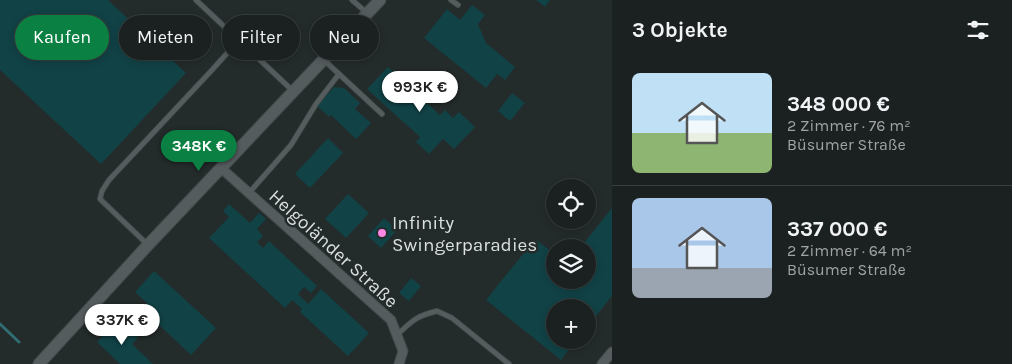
<!DOCTYPE html>
<html lang="de">
<meta charset="utf-8">
<style>
body{margin:0;font-family:Karla,sans-serif;background:#282d2d;color:#f1f3f6;height:100vh;display:flex;flex-direction:column;font-size:19px;white-space:nowrap}
*{box-sizing:border-box;margin:0}
p{font-size:16px;color:#a0a3a5}
.icon{flex:none;width:28px;height:28px;fill:none;stroke:currentColor;stroke-width:2;stroke-linecap:round;stroke-linejoin:round}
.map{position:relative;flex:1;overflow:hidden}
.panel{display:flex;flex-direction:column;background:#1b2020;width:400px}
.panel>*{flex:none}
.guide{position:absolute;left:15px;top:15px;width:475px;height:45px;display:flex;gap:10px}
.controls{position:absolute;left:546px;top:179px;display:grid;gap:10px}
.controls a{display:grid;place-items:center;width:50px;height:50px;border-radius:50%;background:#1b2020;box-shadow:0 2px 8px #0003,0 0 0 1px #393e3e;font-size:25px}
.price{position:absolute;translate:-50% -42px;padding:0 11px;border-radius:18px;background:#fff;color:#222;font-size:16px;line-height:32px;filter:drop-shadow(0 1px 2px #0008)}
.price::after{content:'';position:absolute;left:50%;top:30px;width:15px;height:11px;margin-left:-8px;background:inherit;clip-path:polygon(0 0,100% 0,50% 100%)}
.price.current{background:#0b8043;color:#fff}
ul{padding:0;list-style:none}
li{display:flex;align-items:center;gap:15px;height:125px;padding:0 20px}
li+li{border-top:1px solid #393e3e}
li span{display:grid;place-items:center;flex:none;width:140px;height:100px;border-radius:8px;color:#555}
li>.icon{margin-inline-start:auto}
span .icon{width:60px;height:60px;fill:#fffc;stroke-width:1}
li b{font-size:21px}
h2{display:flex;justify-content:space-between;align-items:center;height:60px;padding:0 20px;font-size:21px}
.tag{padding:0 18px;border-radius:22px;background:#1b2020;box-shadow:0 2px 8px #0003,0 0 0 1px #393e3e;font-size:18px;line-height:45px}
.tag.current{background:#0b8043;color:#fff}
main{display:flex;flex:1;min-height:0}
.map>svg:first-child{display:block}
</style>
<main>
<div class="map">
<svg width="612" height="364" viewBox="0 0 612 364">
<rect width="100%" height="100%" fill="#242b2b"/>
<g fill="none" stroke-linecap="round" stroke-linejoin="round">
<path stroke="#306e73" stroke-width="3" d="M0,324L19,342"/>
</g>
<g fill="#114246">
<path d="M0,0H108L186,73L101,164L0,70Z"/>
<path d="M536,0H550L545,7Z"/>
<path d="M472,5L485,15L478,24L486,43L515,67L505,80L497,74L486,88L424,38L447,9L460,20Z"/>
<path d="M388,67L440,115L445,110L453,118L459,112L475,127L454,149L443,139L429,154L416,142L420,137L367,89Z"/>
<path d="M334,87L344,88L360,103L355,109L371,123L356,139L331,115L329,117L317,106Z"/>
<path d="M512,93L525,103L510,121L498,111Z"/>
<path d="M328,138L343,153L310,188L295,174Z"/>
<path d="M348,194L369,213L346,238L325,219Z"/>
<path d="M229,204L250,223L259,213L266,219L257,229L263,236L257,242L263,248L269,241L317,286L311,293L304,287L298,294L308,304L321,289L369,333L348,356L300,312L302,309L292,300L285,308L209,238L229,217L223,211Z"/>
<path d="M612,208V296L588,326V308H555V340H576L561,360L486,300L535,239L555,254V280H588V248H580Z"/>
<path d="M384,218L397,230L381,248L368,236Z"/>
<path d="M154,271L216,328L191,355L143,310L148,304L135,292Z"/>
<path d="M411,278L421,286L409,301L399,293Z"/>
<path d="M118,320L138,338L132,344L153,364H120L97,342Z"/>
</g>
<g fill="none" stroke-linecap="round" stroke-linejoin="round">
<defs>
<g id="service">
<path d="M196,0L293,91"/>
<path d="M352,0L366,12"/>
<path d="M451,0L458,5"/>
<path d="M325,61L382,114"/>
<path d="M249,193L291,145L316,104L339,74"/>
<path d="M148,245L100,199L102,191L109,180L212,70L239,40"/>
<path d="M397,335C412,321 416,316 437,311L452,318L509,364"/>
</g>
<g id="minor">
<path d="M221,168L391,320L403,351L399,364"/>
<path d="M602,364L612,352"/>
</g>
<path id="tertiary" d="M39,364L148,245L380,0"/>
</defs>
<use href="#service" stroke="#434949" stroke-width="6"/>
<use href="#minor" stroke="#434949" stroke-width="11"/>
<use href="#tertiary" stroke="#434949" stroke-width="13"/>
<use href="#service" stroke="#555c5d" stroke-width="4.5"/>
<use href="#minor" stroke="#555c5d" stroke-width="9"/>
<use href="#tertiary" stroke="#555c5d" stroke-width="11"/>
</g>
<circle fill="#fc86e4" stroke="#242b2b" stroke-width="2" cx="382" cy="233" r="5"/>
<g text-anchor="middle" stroke-width="5" stroke-linejoin="round" paint-order="stroke">
<g font-size="19" fill="#dbdfdf" stroke="#242b2b" text-anchor="start">
<text x="392" y="229">Infinity<tspan x="392" dy="22">Swingerparadies</tspan></text>
</g>
<g font-size="19" fill="#dbdfdf" stroke="#242b2b">
<text transform="translate(334 248) rotate(42)" y="7">Helgoländer Straße</text>
</g>
</g>
</svg>
<div class="controls">
<a><svg class="icon" aria-label="locate" viewBox="0 0 24 24"><circle cx="12" cy="12" r="6"/><path d="M12 2v4M12 18v4M2 12h4M18 12h4"/></svg></a>
<a><svg class="icon" aria-label="layers" viewBox="0 0 24 24"><path d="M12 4l9 5-9 5-9-5zM3 14l9 5 9-5"/></svg></a>
<a>+</a>
</div>
<b class="price" style="left:420px;top:113px">993K €</b>
<b class="price current" style="left:199px;top:172px">348K €</b>
<b class="price" style="left:122px;top:346px">337K €</b>
<div class="guide">
<a class="tag current">Kaufen</a>
<a class="tag">Mieten</a>
<a class="tag">Filter</a>
<a class="tag">Neu</a>
</div>
</div>
<section class="panel">
<h2>3 Objekte<svg class="icon" aria-label="filters" viewBox="0 0 24 24"><path d="M4 7h16M4 17h16"/><circle cx="9" cy="7" r="2"/><circle cx="15" cy="17" r="2"/></svg></h2>
<ul>
<li><span style="background:linear-gradient(#bfe0f5 60%,#8fb573 0)"><svg class="icon" aria-label="home" viewBox="0 0 24 24"><path d="M3 11l9-7 9 7M6 9v11h12V9"/></svg></span><div><b>348 000 €</b><p>2 Zimmer · 76 m²</p><p>Büsumer Straße</p></div></li>
<li><span style="background:linear-gradient(#a9c7e8 70%,#9aa5b1 0)"><svg class="icon" aria-label="home" viewBox="0 0 24 24"><path d="M3 11l9-7 9 7M6 9v11h12V9"/></svg></span><div><b>337 000 €</b><p>2 Zimmer · 64 m²</p><p>Büsumer Straße</p></div></li>
</ul>
</section>
</main>
